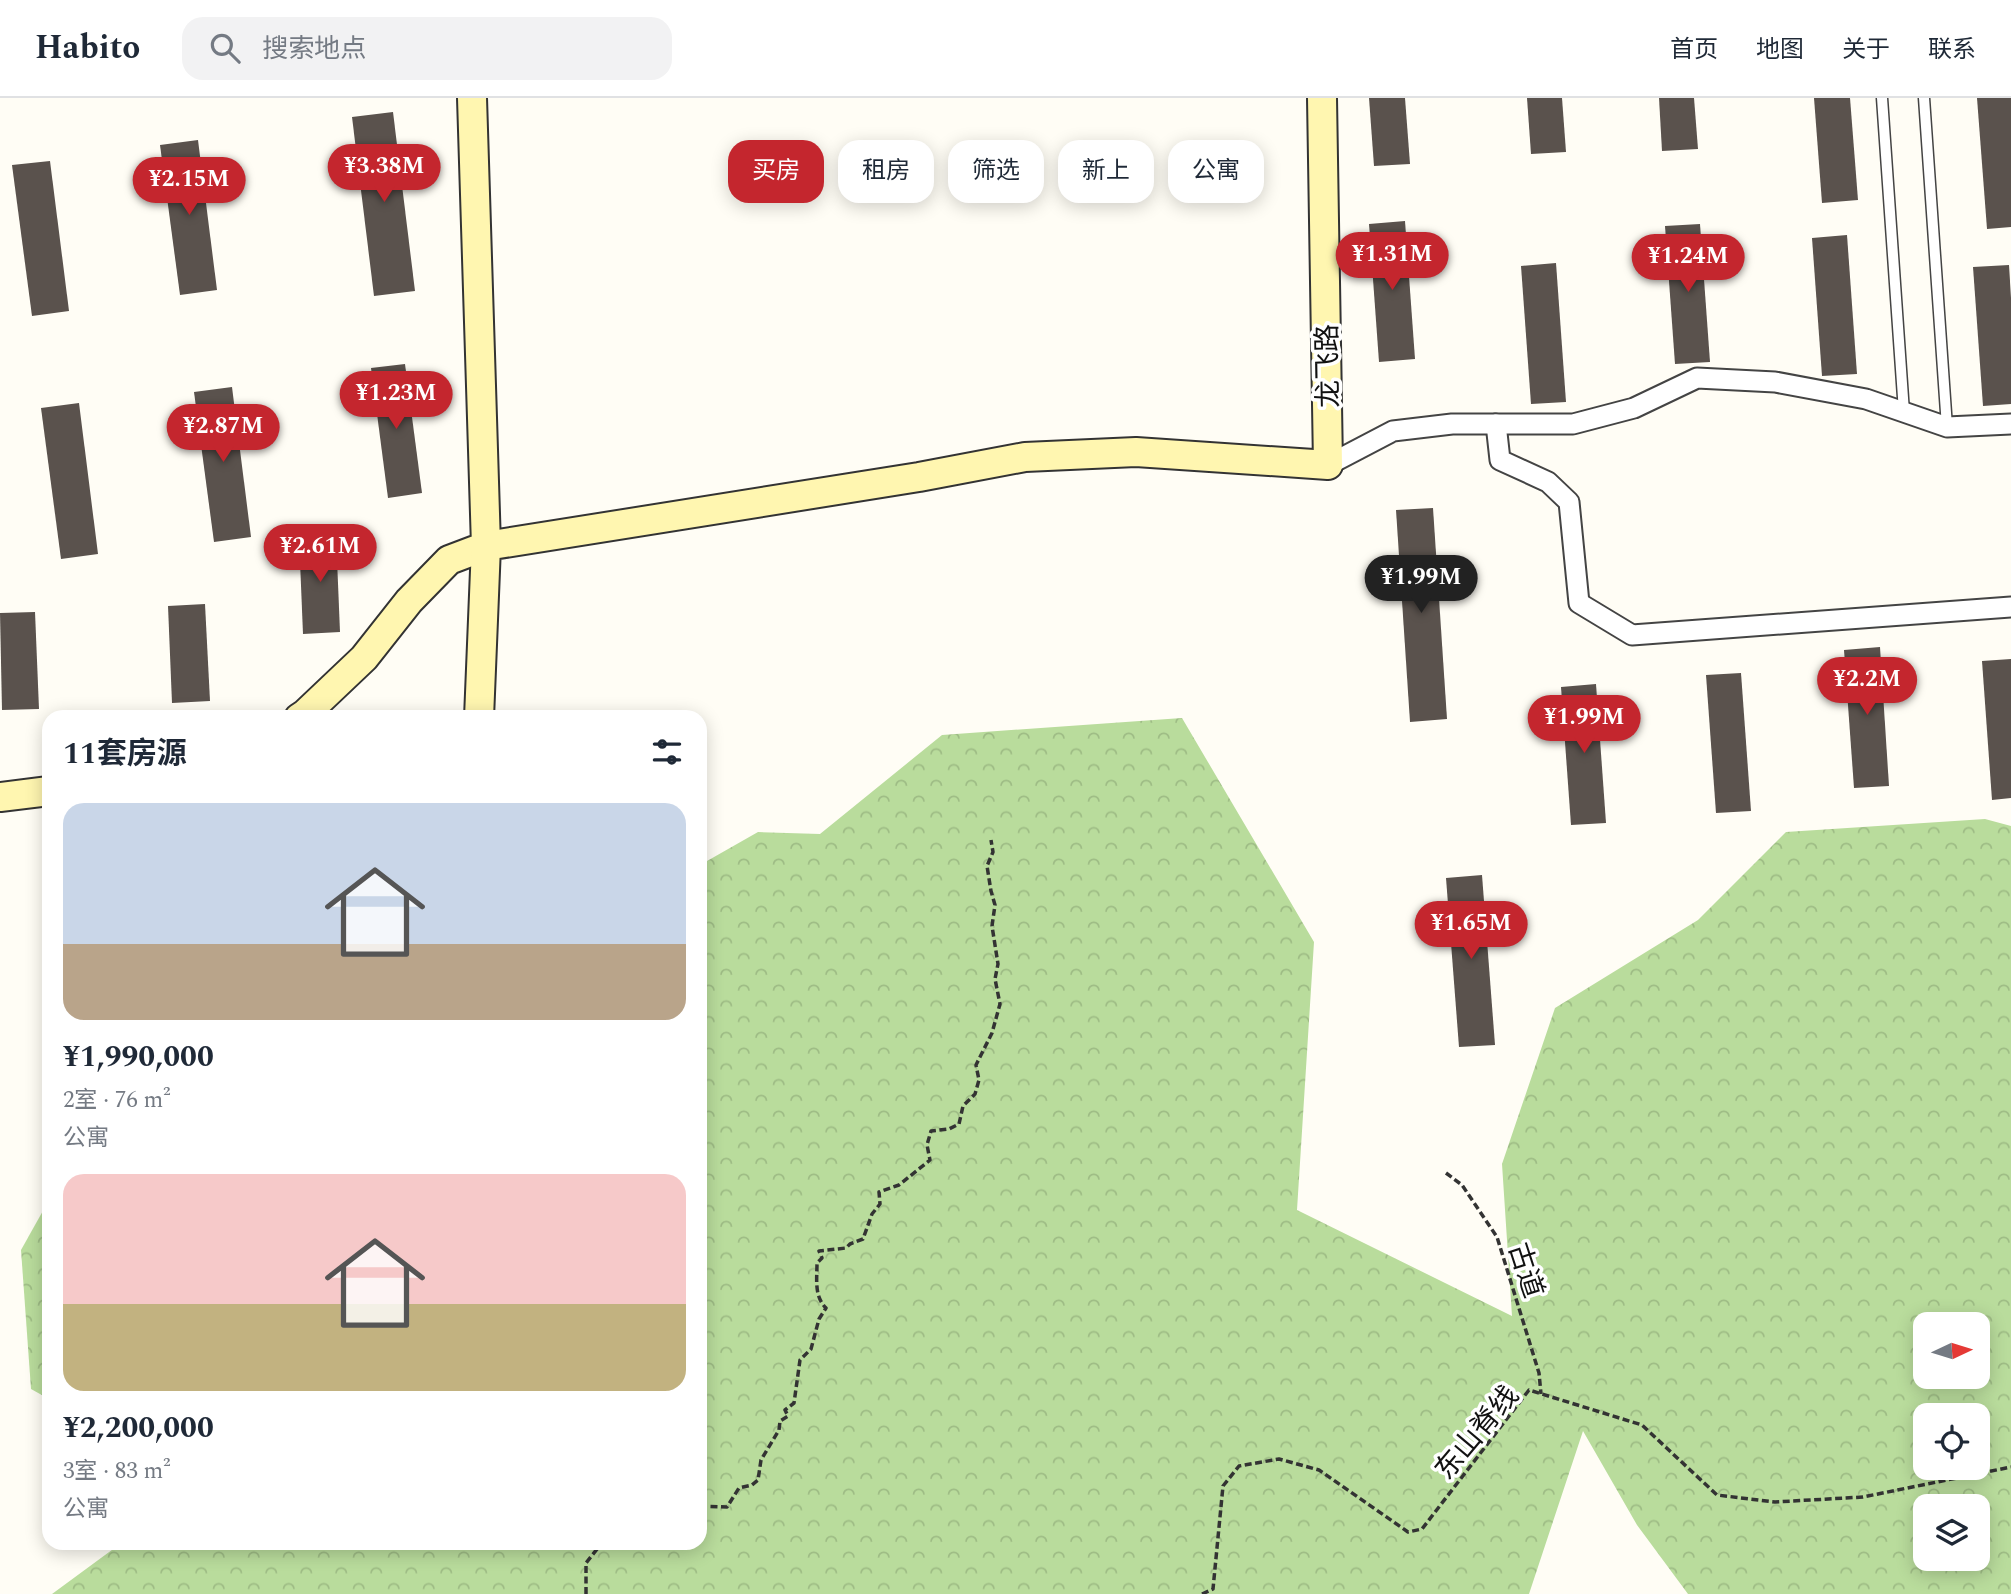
<!DOCTYPE html>
<html lang="zh">
<meta charset="utf-8">
<style>
body{margin:0;font-family:Spectral,"Noto Sans SC",serif;background:#f2f2f3;color:#1f2937;height:100vh;display:flex;flex-direction:column;font-size:26px;white-space:nowrap}
*{box-sizing:border-box;margin:0}
p{font-size:23px;color:#747a83}
.icon{flex:none;width:38px;height:38px;fill:none;stroke:currentColor;stroke-width:2;stroke-linecap:round;stroke-linejoin:round}
.map{position:relative;flex:1;overflow:hidden}
.panel{position:absolute;left:42px;top:612px;width:665px;height:840px;display:flex;flex-direction:column;background:#fff;border-radius:21px;box-shadow:0 4px 18px #0003}
.panel>*{flex:none}
.guide{position:absolute;left:728px;top:42px;width:665px;height:63px;display:flex;gap:14px}
.needle{width:46px;rotate:86deg}
.fabs{position:absolute;left:1913px;top:1214px;display:grid;gap:14px}
.fabs a{display:grid;place-items:center;width:77px;height:77px;border-radius:14px;background:#fff;box-shadow:0 4px 18px #0003;font-size:35px}
.price{position:absolute;translate:-50% -60px;padding:0 16px;border-radius:24px;background:#c4262e;color:#fff;font-size:23px;line-height:46px;filter:drop-shadow(0 2px 4px #0008)}
.price::after{content:'';position:absolute;left:50%;top:42px;width:21px;height:16px;margin-left:-10px;background:inherit;clip-path:polygon(0 0,100% 0,50% 100%)}
.price.on{background:#222;color:#fff}
ul{padding:0;list-style:none}
li{display:grid;align-content:center;gap:14px;height:371px;padding:0 21px}
li span{display:grid;place-items:center;height:217px;border-radius:21px;color:#555}
li>.icon{margin-inline-start:auto}
span .icon{width:126px;height:126px;fill:#fffc;stroke-width:1}
li b{font-size:30px}
h2{display:flex;justify-content:space-between;align-items:center;height:84px;padding:0 21px;font-size:30px}
.chip{padding:0 24px;border-radius:21px;background:#fff;box-shadow:0 4px 18px #0003;font-size:24px;line-height:63px}
.chip.on{background:#c4262e;color:#fff}
header{display:flex;align-items:center;gap:42px;box-sizing:border-box;height:98px;padding:0 35px;background:#fff;border-bottom:2px solid #e0e1e3}
header strong{font-size:33px}
nav{display:flex;gap:38px;margin-inline-start:auto;font-size:24px}
.search{width:490px;height:63px;background:#f2f2f3;display:flex;align-items:center;gap:18px;box-sizing:border-box;padding:0 24px;border-radius:21px;color:#747a83;font-size:26px}
.map>svg:first-child{display:block}
</style>
<header>
<strong>Habito</strong>
<div class="search"><svg class="icon" aria-label="search" viewBox="0 0 24 24"><circle cx="10" cy="10" r="6"/><path d="M15 15l6 6"/></svg>搜索地点</div>
<nav><a>首页</a><a>地图</a><a>关于</a><a>联系</a></nav>
</header>
<div class="map">
<svg width="2011" height="1496" viewBox="0 0 2011 1496">
<defs>
<pattern id="forest-crowns" width="20" height="18" patternUnits="userSpaceOnUse" patternTransform="scale(1.75)"><rect width="20" height="18" fill="#b9dc9c"/><path d="M2 6a3 3 0 1 1 6 0M12 15a3 3 0 1 1 6 0" fill="none" stroke="#9ebc85"/></pattern>
</defs>
<rect width="100%" height="100%" fill="#fffdf5"/>
<g fill="url(#forest-crowns)" fill-rule="evenodd">
<path d="M1182,620L1314,844L1297,1112L1512,1218L1502,1066L1555,910L1698,822L1786,734L1985,721L2011,728V1496H1688L1637,1427L1583,1333L1529,1496H52L120,1446H700V767L758,734L820,736L942,637ZM1925,1227H1978V1279H1925ZM1925,1318H1978V1370H1925ZM1925,1409H1978V1461H1925Z"/>
<path d="M49,1102V1301L31,1291L21,1152Z"/>
</g>
<g fill="#5a524d">
<path d="M1369,0H1405L1410,66L1374,68Z"/>
<path d="M1527,0H1562L1566,54L1531,56Z"/>
<path d="M1659,0H1694L1698,51L1662,53Z"/>
<path d="M1814,0H1850L1858,102L1822,105Z"/>
<path d="M1977,0H2011V129L1987,131Z"/>
<path d="M393,14L415,193L374,198L352,19Z"/>
<path d="M198,42L217,192L180,197L160,47Z"/>
<path d="M50,63L69,213L32,218L12,67Z"/>
<path d="M1405,123L1415,261L1379,264L1369,126Z"/>
<path d="M1700,126L1710,264L1675,266L1665,128Z"/>
<path d="M1847,137L1857,276L1822,278L1812,140Z"/>
<path d="M1556,165L1566,304L1531,306L1521,168Z"/>
<path d="M2009,167L2011,200V306L1983,308L1973,169Z"/>
<path d="M405,266L422,395L388,400L371,270Z"/>
<path d="M232,289L251,439L214,444L194,294Z"/>
<path d="M79,305L98,456L61,461L41,310Z"/>
<path d="M1433,410L1447,621L1410,624L1396,412Z"/>
<path d="M336,437L340,534L303,536L299,439Z"/>
<path d="M205,506L210,603L172,605L168,508Z"/>
<path d="M35,514L39,611L2,612L0,515Z"/>
<path d="M1880,549L1889,688L1854,690L1844,552Z"/>
<path d="M2011,561V700L1992,702L1982,563Z"/>
<path d="M1741,575L1751,713L1716,715L1706,577Z"/>
<path d="M1596,586L1606,725L1571,727L1561,589Z"/>
<path d="M1482,777L1495,947L1459,949L1446,780Z"/>
</g>
<g fill="none" stroke-linecap="round" stroke-linejoin="round">
<defs>
<g id="lane">
<path d="M1882,0L1904,314"/>
<path d="M1924,0L1947,329"/>
</g>
<g id="street">
<path d="M1496,326L1500,362L1548,384L1569,404L1579,505L1632,537L2011,509"/>
<path d="M1328,367L1393,333L1452,326H1573L1634,310L1697,280L1775,284L1866,301L1947,329L2011,326"/>
</g>
<g id="secondary">
<path d="M299,620L305,616L364,560L409,503L449,462L486,448L472,0"/>
<path d="M479,620L486,448L919,379L1025,359L1136,354L1328,367L1322,0"/>
<path d="M0,699L49,693"/>
</g>
</defs>
<use href="#lane" stroke="#444" stroke-width="13"/>
<use href="#street" stroke="#444" stroke-width="23"/>
<use href="#secondary" stroke="#333" stroke-width="32"/>
<g stroke="#333" stroke-width="3.5" stroke-dasharray="7 3.5" stroke-linecap="butt">
<path d="M1446,1075L1462,1087L1497,1139L1539,1275L1541,1296"/>
<path d="M700,1408L727,1409L739,1390L752,1387L758,1382L761,1362L779,1332L780,1323L788,1318L785,1312L794,1305L800,1262L811,1251L819,1221L826,1210C814,1198 817,1182 817,1165L822,1160L819,1153L846,1150L850,1146L863,1141L872,1116L880,1106L879,1094L899,1087L930,1062L927,1047L931,1033L949,1031L959,1026L963,1008L975,996L979,982L976,967L992,935L1000,906L995,881L998,866L992,828L995,807L991,793L987,768L993,754L991,742"/>
<path d="M586,1496V1465L601,1446"/>
<path d="M1202,1496L1213,1491L1223,1388L1239,1368L1279,1361L1319,1372L1408,1434L1422,1431L1529,1292L1642,1327L1717,1397L1775,1404L1863,1399L2011,1369"/>
</g>
<use href="#lane" stroke="#fff" stroke-width="10"/>
<use href="#street" stroke="#fff" stroke-width="19"/>
<use href="#secondary" stroke="#fff6b0" stroke-width="28"/>
</g>
<g text-anchor="middle" stroke-width="7" stroke-linejoin="round" paint-order="stroke">
<g font-size="28" fill="#111" stroke="#fff">
<text transform="translate(1327 268) rotate(-91)" y="10">龙飞路</text>
<text transform="translate(1527 1172) rotate(72)" y="10">古道</text>
<text transform="translate(1476 1334) rotate(-50)" y="10">东山脊线</text>
</g>
</g>
</svg>
<div class="fabs">
<a><svg class="needle" viewBox="-14 -14 28 28"><path d="M0-13l5 13h-10z" fill="#e53935"/><path d="M0 13l5-13h-10z" fill="#747a83"/></svg></a>
<a><svg class="icon" aria-label="locate" viewBox="0 0 24 24"><circle cx="12" cy="12" r="6"/><path d="M12 2v4M12 18v4M2 12h4M18 12h4"/></svg></a>
<a><svg class="icon" aria-label="layers" viewBox="0 0 24 24"><path d="M12 4l9 5-9 5-9-5zM3 14l9 5 9-5"/></svg></a>
</div>
<b class="price" style="left:384px;top:106px">¥3.38M</b>
<b class="price" style="left:189px;top:119px">¥2.15M</b>
<b class="price" style="left:1392px;top:194px">¥1.31M</b>
<b class="price" style="left:1688px;top:196px">¥1.24M</b>
<b class="price" style="left:396px;top:333px">¥1.23M</b>
<b class="price" style="left:223px;top:366px">¥2.87M</b>
<b class="price" style="left:320px;top:486px">¥2.61M</b>
<b class="price on" style="left:1421px;top:517px">¥1.99M</b>
<b class="price" style="left:1867px;top:619px">¥2.2M</b>
<b class="price" style="left:1584px;top:657px">¥1.99M</b>
<b class="price" style="left:1471px;top:863px">¥1.65M</b>
<div class="guide">
<a class="chip on">买房</a>
<a class="chip">租房</a>
<a class="chip">筛选</a>
<a class="chip">新上</a>
<a class="chip">公寓</a>
</div>
<section class="panel">
<h2>11套房源<svg class="icon" aria-label="filters" viewBox="0 0 24 24"><path d="M4 7h16M4 17h16"/><circle cx="9" cy="7" r="2"/><circle cx="15" cy="17" r="2"/></svg></h2>
<ul>
<li><span style="background:linear-gradient(#c9d6e8 65%,#b9a48a 0)"><svg class="icon" aria-label="home" viewBox="0 0 24 24"><path d="M3 11l9-7 9 7M6 9v11h12V9"/></svg></span><div><b>¥1,990,000</b><p>2室 · 76 m²</p><p>公寓</p></div></li>
<li><span style="background:linear-gradient(#f6c9c9 60%,#c2b280 0)"><svg class="icon" aria-label="home" viewBox="0 0 24 24"><path d="M3 11l9-7 9 7M6 9v11h12V9"/></svg></span><div><b>¥2,200,000</b><p>3室 · 83 m²</p><p>公寓</p></div></li>
</ul>
</section>
</div>
